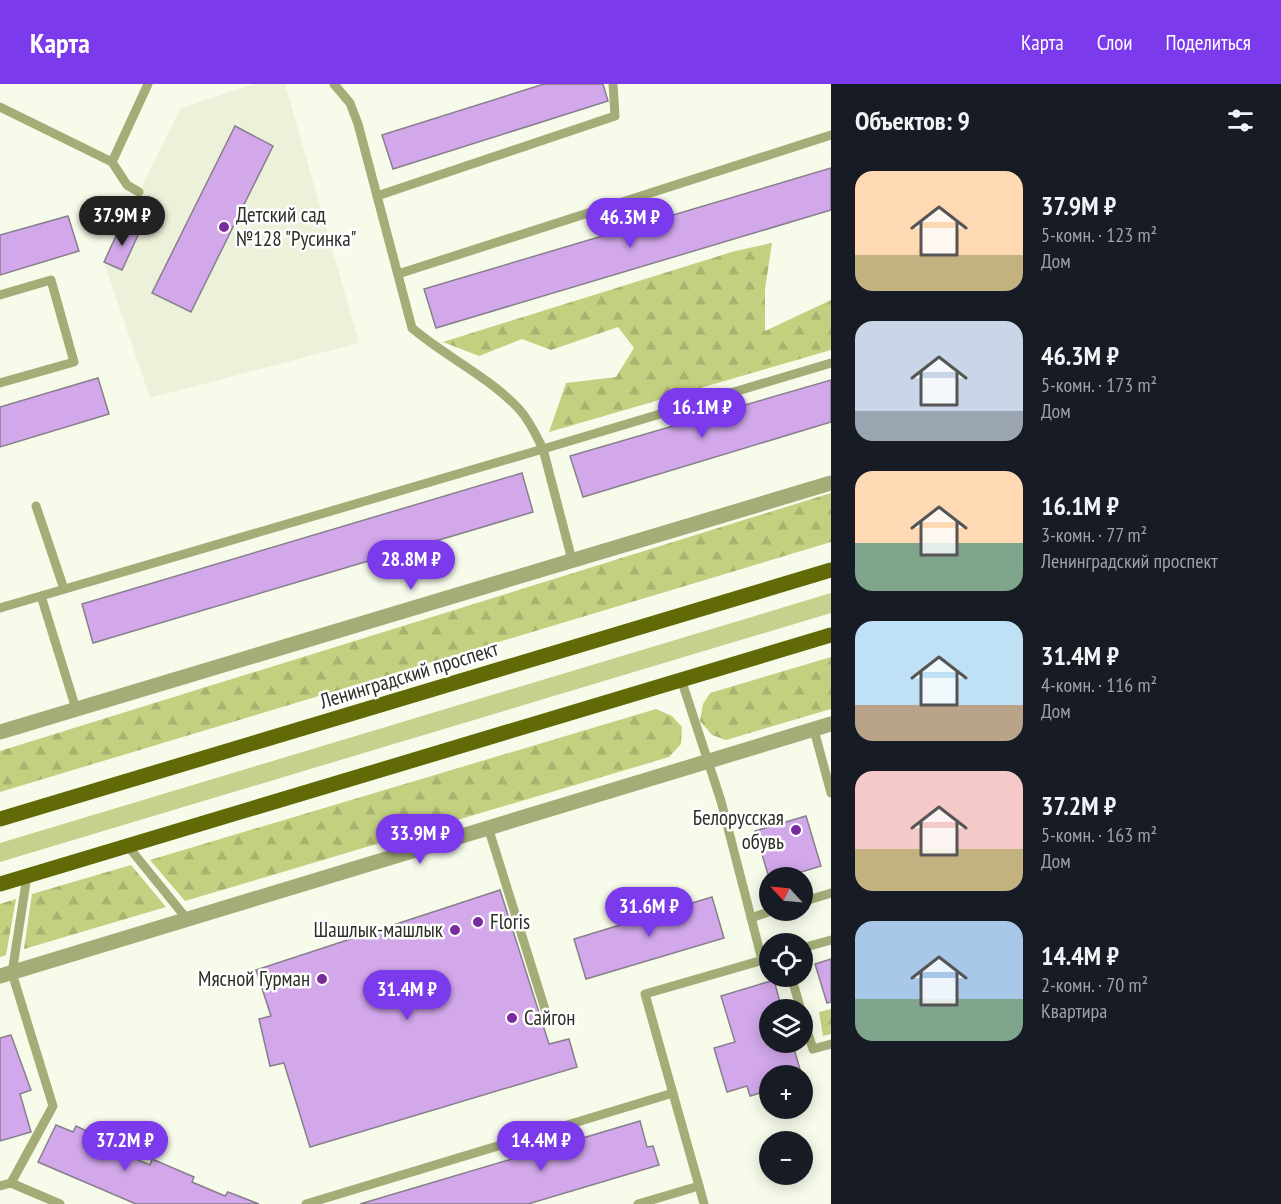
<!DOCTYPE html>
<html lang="ru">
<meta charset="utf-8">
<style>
body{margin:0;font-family:"PT Sans Narrow",sans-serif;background:#20242c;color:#f1f3f6;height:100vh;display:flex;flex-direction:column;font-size:22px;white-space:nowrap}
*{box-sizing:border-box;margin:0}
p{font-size:20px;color:#9ea1a6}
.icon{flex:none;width:33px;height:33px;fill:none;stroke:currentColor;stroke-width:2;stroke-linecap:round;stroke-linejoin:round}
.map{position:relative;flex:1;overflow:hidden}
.panel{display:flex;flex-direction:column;background:#171b24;width:450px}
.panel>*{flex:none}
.needle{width:39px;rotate:296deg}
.tools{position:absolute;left:759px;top:783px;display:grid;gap:12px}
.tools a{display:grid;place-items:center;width:54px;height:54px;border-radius:50%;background:#171b24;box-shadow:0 3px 15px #0003;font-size:30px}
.price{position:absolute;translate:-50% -51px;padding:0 14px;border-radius:21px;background:#7c3aed;color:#fff;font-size:20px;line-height:39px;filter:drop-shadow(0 2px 3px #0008)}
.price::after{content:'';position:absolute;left:50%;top:36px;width:18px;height:14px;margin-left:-9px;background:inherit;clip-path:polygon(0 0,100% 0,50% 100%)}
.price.selected{background:#222;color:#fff}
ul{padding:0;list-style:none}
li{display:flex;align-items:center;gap:18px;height:150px;padding:0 24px}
li span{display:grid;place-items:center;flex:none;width:168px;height:120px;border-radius:18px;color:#555}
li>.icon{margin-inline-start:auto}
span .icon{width:72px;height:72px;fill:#fffc;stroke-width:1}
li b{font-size:26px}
h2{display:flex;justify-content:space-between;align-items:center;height:72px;padding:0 24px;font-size:26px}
header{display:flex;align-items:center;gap:36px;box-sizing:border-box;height:84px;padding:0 30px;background:#7c3aed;color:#fff}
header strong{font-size:28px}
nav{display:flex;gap:33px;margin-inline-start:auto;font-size:21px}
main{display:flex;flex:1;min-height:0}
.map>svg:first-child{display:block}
</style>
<header>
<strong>Карта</strong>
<nav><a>Карта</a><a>Слои</a><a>Поделиться</a></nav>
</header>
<main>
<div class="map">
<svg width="831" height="1120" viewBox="0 0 831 1120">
<defs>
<pattern id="forest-firs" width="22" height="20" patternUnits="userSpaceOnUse" patternTransform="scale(1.5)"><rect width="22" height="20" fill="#c3d080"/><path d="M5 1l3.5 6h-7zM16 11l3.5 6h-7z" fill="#a8b36f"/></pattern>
</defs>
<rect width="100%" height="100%" fill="#f7fbea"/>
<path fill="#ecf1d9" d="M254,0H285L359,259L150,314L104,178L181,24Z"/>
<path fill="#c6d18d" d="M831,509V529L0,778V759Z"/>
<g fill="url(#forest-firs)">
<path d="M772,159L765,205V247L831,216V266L549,348L566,299L616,293L634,264L618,243L551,266L522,255L479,272L443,258L735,167Z"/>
<path d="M831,409V458L0,708V667Z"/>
<path d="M831,573V625L726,656L712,651L700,637L703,620L710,609Z"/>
<path d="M656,625L672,632L682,643L681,660L669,673L185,817L150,776Z"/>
<path d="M131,781L166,823L24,865L32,810Z"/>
<path d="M16,815L6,871L0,873V820Z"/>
<path d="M831,925V950L823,952L819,928Z"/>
</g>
<g fill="#d2a8eb" stroke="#877f8c" stroke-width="1.5">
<path d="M544,0H603L608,17L393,85L382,51Z"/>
<path d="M235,42L273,62L191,228L152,209Z"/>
<path d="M831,84V126L436,244L424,205Z"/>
<path d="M68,132L79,167L0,191V151Z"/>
<path d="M122,139L140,147L122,186L104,178Z"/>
<path d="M98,294L109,330L0,363V323Z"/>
<path d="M831,296V338L583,413L570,372Z"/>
<path d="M522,389L533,428L93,559L82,520Z"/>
<path d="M806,732L821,782L782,794H770V797L755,747Z"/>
<path d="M500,806L549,960L569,955L577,983L310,1063L284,979L270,982L259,935L271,932L256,886Z"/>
<path d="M712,813L724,854L586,895L574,855Z"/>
<path d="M831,875V918L827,919L815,880Z"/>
<path d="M774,896L782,926H770V958H792L802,992H770V1006L750,1012L747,1002L727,1008L714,964L735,958L721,912Z"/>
<path d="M11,951L31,1006L20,1010L31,1048L0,1057V954Z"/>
<path d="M640,1037L647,1063L653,1062L659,1081L528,1120H360Z"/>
<path d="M56,1041L73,1048L76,1042L117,1061L114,1066L150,1081L152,1075L194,1093L192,1098L225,1112L228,1108L259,1120H136L38,1078Z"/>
</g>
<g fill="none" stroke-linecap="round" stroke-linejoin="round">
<g stroke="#a4ad77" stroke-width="9">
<path d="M334,0L350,19L358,40L412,244C446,273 488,292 519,325C530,337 536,351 543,365L831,279"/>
<path d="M0,23L112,78L148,0"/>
<path d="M112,78L127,101L139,108"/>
<path d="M377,112L615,32L613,0"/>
<path d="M398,190L831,51"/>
<path d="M0,211L51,196L74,278L0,299"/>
<path d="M36,422L64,505"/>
<path d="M0,524L41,512"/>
<path d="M681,595L721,717L762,876"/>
<path d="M76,625L41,512L543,365L572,476"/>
<path d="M814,646L831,709"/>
<path d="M488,743L548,935"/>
<path d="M127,761L187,835"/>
<path d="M802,818L831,809"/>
<path d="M751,834L774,826"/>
<path d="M802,864L831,856"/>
<path d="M791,892L801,926"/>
<path d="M802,931L813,965L831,960"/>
<path d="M11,1099L53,1022L12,889L27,792"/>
<path d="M0,1102L11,1099L60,1120"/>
<path d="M699,1102L704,1120"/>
<path d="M306,1120L673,1009"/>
<path d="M638,1120L699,1102L645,910L770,874"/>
</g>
<g stroke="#a4ad77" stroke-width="15">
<path d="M0,648L831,399"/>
<path d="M0,892L831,640"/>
</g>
<g stroke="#616a07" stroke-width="15">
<path d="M0,735L831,486"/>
<path d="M0,800L831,551"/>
</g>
</g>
<g fill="#792c9d" stroke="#fff" stroke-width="2">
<circle cx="224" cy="143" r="6"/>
<circle cx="796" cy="746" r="6"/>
<circle cx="478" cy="838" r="6"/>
<circle cx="455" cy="846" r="6"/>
<circle cx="322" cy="895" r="6"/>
<circle cx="512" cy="934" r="6"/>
</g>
<g text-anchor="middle" stroke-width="5" stroke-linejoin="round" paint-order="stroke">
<g font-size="21" fill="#2c2e27" stroke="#fff" text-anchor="start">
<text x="236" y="138">Детский сад<tspan x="236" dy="24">№128 "Русинка"</tspan></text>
<text x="784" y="741" text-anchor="end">Белорусская<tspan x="784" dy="24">обувь</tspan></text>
<text x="490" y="845">Floris</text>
<text x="443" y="853" text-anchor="end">Шашлык-машлык</text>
<text x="310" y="902" text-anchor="end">Мясной Гурман</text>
<text x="524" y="941">Сайгон</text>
</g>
<g font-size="21" fill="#2c2e27" stroke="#fff">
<text transform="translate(409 591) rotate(-17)" y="7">Ленинградский проспект</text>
</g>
</g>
</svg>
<div class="tools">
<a><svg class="needle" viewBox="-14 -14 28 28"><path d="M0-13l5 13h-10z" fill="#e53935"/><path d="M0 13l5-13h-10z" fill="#9ea1a6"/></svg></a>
<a><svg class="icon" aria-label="locate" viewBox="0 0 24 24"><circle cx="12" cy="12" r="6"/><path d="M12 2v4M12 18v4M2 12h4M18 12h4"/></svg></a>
<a><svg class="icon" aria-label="layers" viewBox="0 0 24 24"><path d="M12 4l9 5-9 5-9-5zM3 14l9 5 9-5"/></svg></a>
<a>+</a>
<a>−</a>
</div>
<b class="price selected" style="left:122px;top:163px">37.9M ₽</b>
<b class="price" style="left:630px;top:165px">46.3M ₽</b>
<b class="price" style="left:702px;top:355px">16.1M ₽</b>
<b class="price" style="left:411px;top:507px">28.8M ₽</b>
<b class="price" style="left:420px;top:781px">33.9M ₽</b>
<b class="price" style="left:649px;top:854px">31.6M ₽</b>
<b class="price" style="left:407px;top:937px">31.4M ₽</b>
<b class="price" style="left:125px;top:1088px">37.2M ₽</b>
<b class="price" style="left:541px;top:1088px">14.4M ₽</b>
</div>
<section class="panel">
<h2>Объектов: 9<svg class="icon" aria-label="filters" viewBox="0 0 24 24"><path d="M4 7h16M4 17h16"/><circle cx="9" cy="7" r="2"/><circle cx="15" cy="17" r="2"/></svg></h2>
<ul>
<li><span style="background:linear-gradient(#ffd9b3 70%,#c2b280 0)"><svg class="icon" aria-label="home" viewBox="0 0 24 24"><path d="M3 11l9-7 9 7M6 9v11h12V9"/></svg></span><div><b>37.9M ₽</b><p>5-комн. · 123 m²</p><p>Дом</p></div></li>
<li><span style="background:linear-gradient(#c9d6e8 75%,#9aa5b1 0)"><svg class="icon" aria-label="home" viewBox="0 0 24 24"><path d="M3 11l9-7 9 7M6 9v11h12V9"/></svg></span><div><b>46.3M ₽</b><p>5-комн. · 173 m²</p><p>Дом</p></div></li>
<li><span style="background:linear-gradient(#ffd9b3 60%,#7fa58c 0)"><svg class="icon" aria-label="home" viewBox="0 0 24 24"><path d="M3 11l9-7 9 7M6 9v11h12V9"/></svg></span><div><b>16.1M ₽</b><p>3-комн. · 77 m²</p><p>Ленинградский проспект</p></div></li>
<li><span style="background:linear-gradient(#bfe0f5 70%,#b9a48a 0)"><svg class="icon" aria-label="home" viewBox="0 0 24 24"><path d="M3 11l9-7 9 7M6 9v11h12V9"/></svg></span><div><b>31.4M ₽</b><p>4-комн. · 116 m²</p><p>Дом</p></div></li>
<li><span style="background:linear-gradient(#f6c9c9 65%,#c2b280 0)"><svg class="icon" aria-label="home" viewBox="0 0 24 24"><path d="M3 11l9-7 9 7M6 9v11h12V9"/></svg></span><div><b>37.2M ₽</b><p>5-комн. · 163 m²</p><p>Дом</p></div></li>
<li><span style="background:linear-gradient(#a9c7e8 65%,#7fa58c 0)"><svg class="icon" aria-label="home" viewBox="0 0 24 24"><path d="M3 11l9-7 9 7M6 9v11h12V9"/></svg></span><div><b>14.4M ₽</b><p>2-комн. · 70 m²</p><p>Квартира</p></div></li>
</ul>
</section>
</main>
